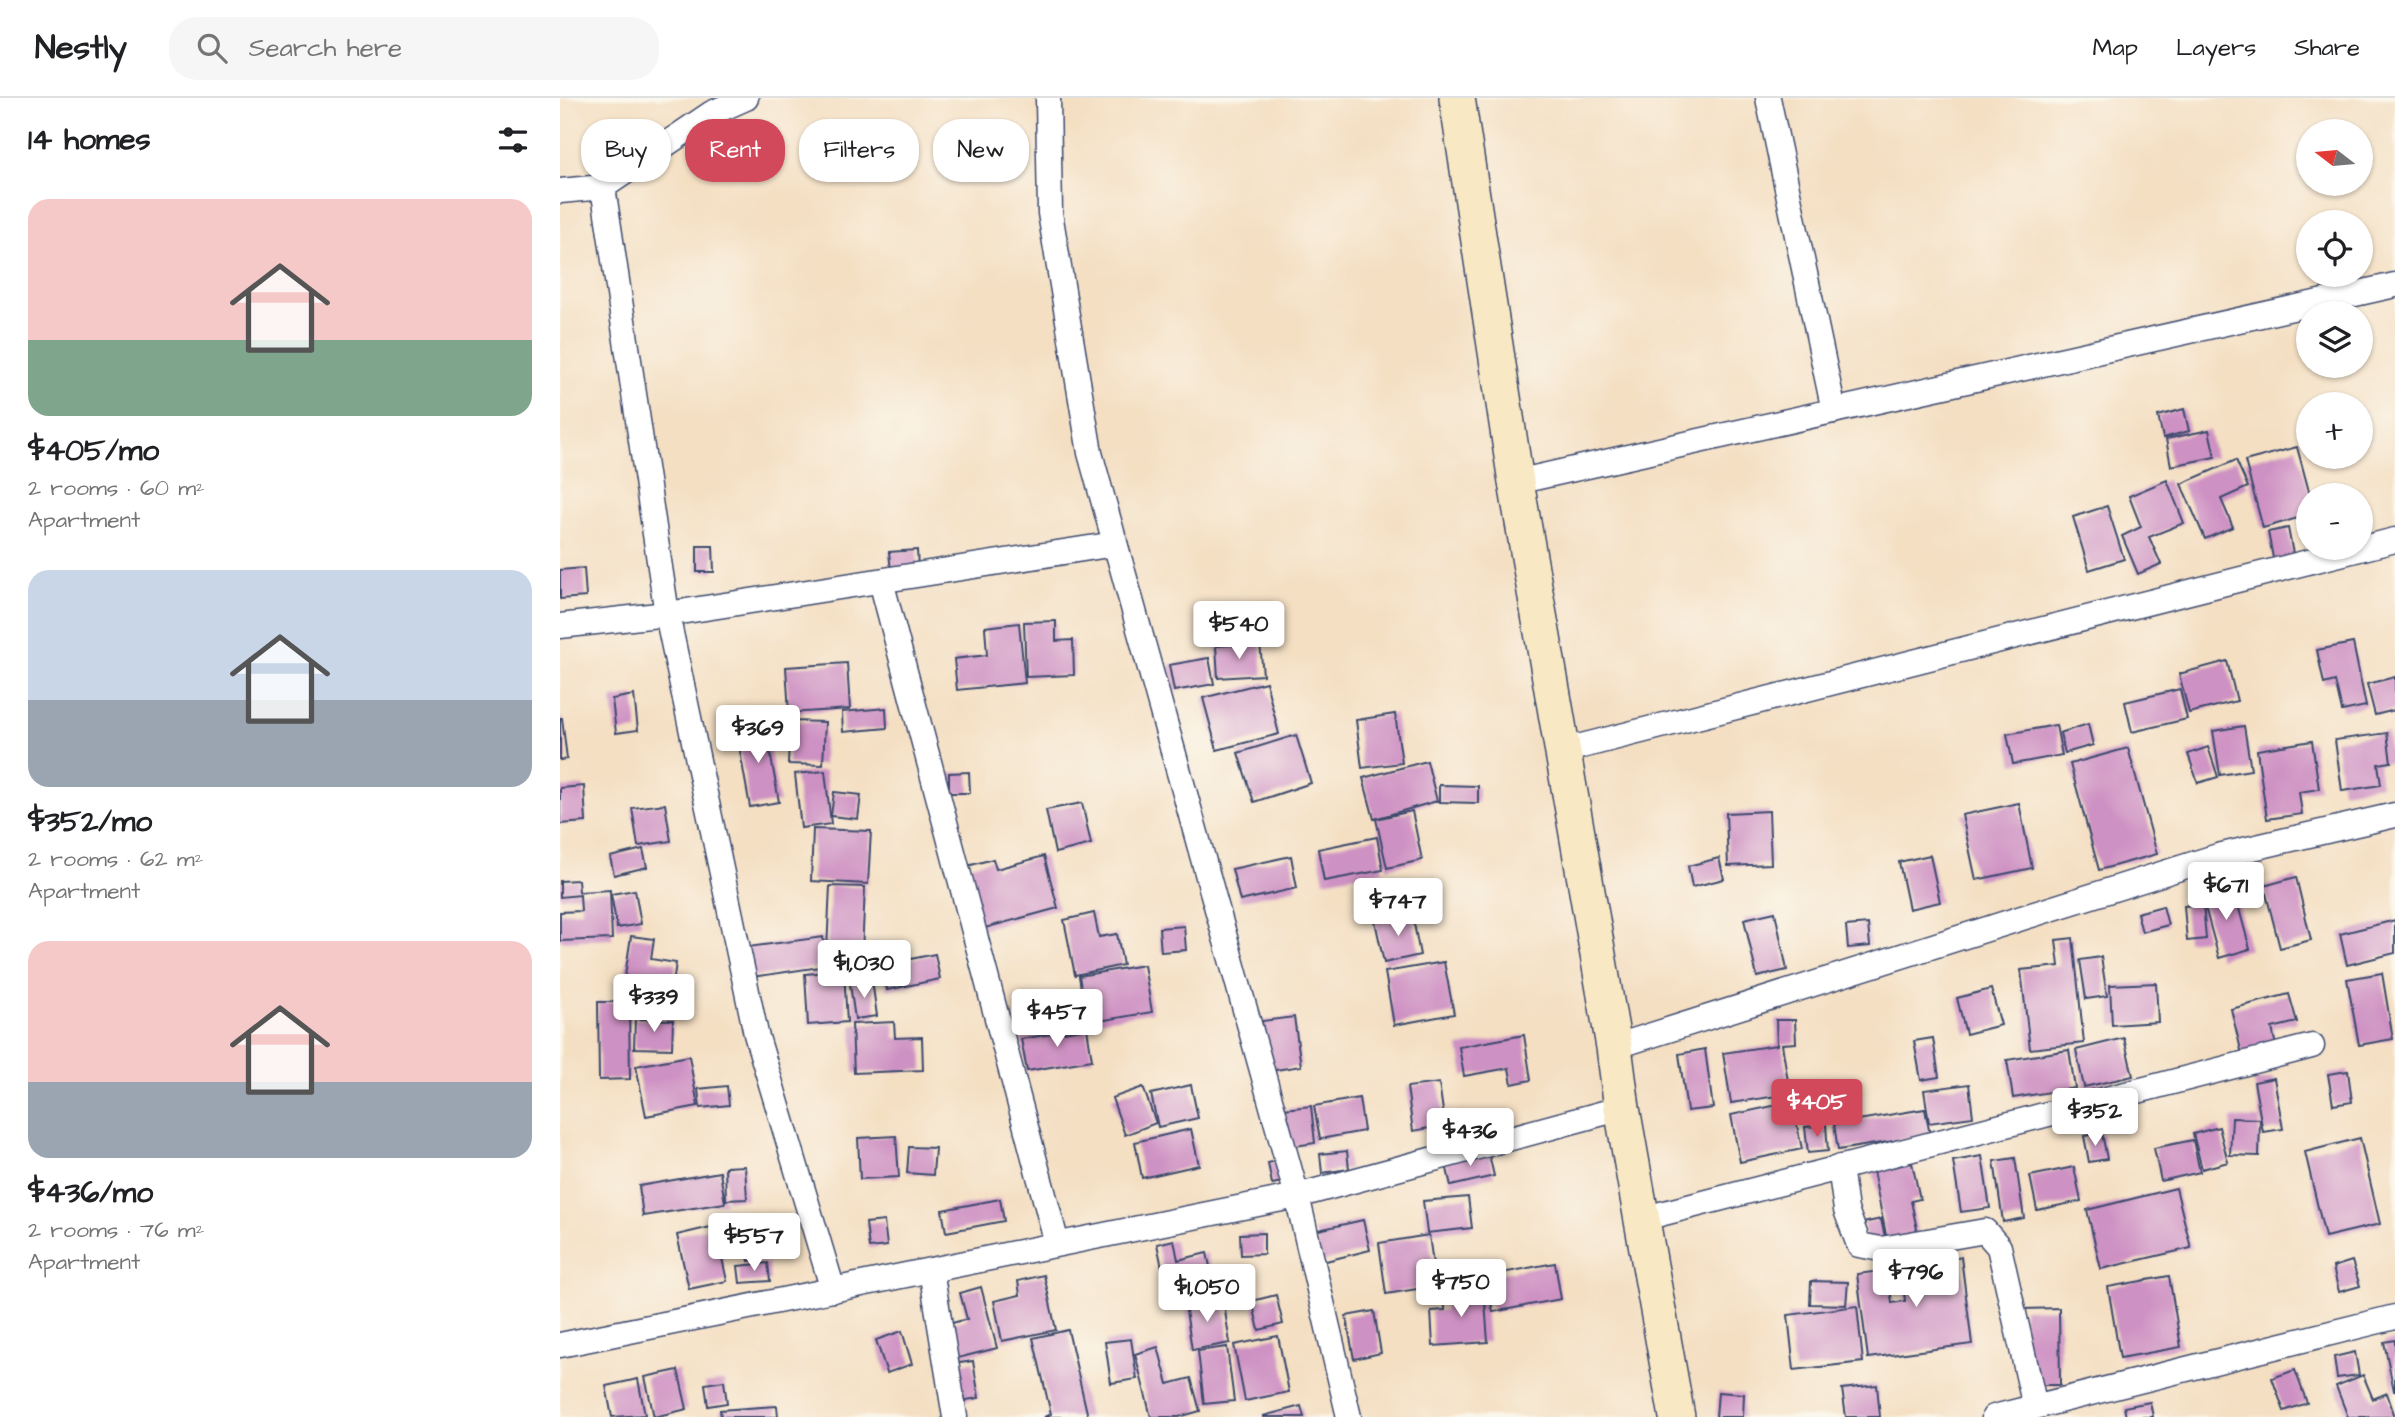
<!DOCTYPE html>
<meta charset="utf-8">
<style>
body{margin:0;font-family:"Architects Daughter",sans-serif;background:#f6f6f6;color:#202124;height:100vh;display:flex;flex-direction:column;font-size:26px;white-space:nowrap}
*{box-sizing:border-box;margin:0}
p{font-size:23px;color:#757577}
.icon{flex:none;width:38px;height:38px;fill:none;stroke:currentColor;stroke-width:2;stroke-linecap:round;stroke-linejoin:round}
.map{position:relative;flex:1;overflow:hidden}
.drawer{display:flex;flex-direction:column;background:#fff;width:560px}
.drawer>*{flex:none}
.hud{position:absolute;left:21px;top:21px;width:665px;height:63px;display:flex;gap:14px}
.needle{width:46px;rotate:286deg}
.tools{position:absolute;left:1736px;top:21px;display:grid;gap:14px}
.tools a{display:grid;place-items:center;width:77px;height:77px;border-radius:50%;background:#fff;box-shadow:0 2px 5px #0004;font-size:35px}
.price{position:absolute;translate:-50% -60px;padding:0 16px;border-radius:7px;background:#fff;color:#222;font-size:23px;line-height:46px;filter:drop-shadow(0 2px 4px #0008)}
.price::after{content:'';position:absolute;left:50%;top:42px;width:21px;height:16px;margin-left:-10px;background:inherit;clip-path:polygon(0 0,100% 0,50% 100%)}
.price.active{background:#d1495b;color:#fff}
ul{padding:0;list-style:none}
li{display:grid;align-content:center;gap:14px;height:371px;padding:0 28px}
li span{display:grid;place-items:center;height:217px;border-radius:21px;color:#555}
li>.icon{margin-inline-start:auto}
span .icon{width:126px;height:126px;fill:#fffc;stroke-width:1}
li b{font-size:30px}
h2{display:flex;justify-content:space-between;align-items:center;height:84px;padding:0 28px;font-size:30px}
.chip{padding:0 24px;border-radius:28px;background:#fff;box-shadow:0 2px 5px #0004;font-size:24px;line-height:63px}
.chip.active{background:#d1495b;color:#fff}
header{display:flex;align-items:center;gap:42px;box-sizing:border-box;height:98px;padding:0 35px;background:#fff;border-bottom:2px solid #e0e0e0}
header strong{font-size:33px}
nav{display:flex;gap:38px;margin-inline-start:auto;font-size:24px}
.search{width:490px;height:63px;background:#f6f6f6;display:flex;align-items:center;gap:18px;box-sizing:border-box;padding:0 24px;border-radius:28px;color:#757577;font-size:26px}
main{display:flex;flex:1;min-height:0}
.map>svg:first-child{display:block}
</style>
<header>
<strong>Nestly</strong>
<div class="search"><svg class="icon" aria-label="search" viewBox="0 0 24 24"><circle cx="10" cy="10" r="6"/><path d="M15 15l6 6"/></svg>Search here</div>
<nav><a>Map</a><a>Layers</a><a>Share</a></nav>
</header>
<main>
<section class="drawer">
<h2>14 homes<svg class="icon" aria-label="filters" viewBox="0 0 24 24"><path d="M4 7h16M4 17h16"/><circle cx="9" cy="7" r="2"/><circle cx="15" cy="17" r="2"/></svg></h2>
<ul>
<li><span style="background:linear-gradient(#f6c9c9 65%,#7fa58c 0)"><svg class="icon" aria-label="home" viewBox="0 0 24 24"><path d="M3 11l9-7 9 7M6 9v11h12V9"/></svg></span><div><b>$405/mo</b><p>2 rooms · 60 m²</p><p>Apartment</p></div></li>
<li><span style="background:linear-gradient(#c9d6e8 60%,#9aa5b1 0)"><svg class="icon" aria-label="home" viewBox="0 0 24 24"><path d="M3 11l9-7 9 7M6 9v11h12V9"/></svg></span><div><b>$352/mo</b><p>2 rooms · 62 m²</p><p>Apartment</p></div></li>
<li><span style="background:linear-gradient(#f6c9c9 65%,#9aa5b1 0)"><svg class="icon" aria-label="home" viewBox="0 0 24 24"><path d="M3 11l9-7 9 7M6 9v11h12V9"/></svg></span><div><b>$436/mo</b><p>2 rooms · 76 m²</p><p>Apartment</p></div></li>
</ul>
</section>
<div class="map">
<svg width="1835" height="1319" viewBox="0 0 1835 1319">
<rect width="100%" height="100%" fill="#fbf7ec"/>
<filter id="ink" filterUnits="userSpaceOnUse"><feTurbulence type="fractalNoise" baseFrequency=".0143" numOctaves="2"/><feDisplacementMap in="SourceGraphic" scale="14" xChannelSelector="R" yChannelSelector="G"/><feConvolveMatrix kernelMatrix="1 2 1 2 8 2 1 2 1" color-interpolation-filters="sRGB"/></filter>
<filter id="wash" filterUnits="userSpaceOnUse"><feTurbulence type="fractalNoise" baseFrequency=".00686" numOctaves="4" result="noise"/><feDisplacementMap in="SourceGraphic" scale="28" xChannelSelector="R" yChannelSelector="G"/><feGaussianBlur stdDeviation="1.57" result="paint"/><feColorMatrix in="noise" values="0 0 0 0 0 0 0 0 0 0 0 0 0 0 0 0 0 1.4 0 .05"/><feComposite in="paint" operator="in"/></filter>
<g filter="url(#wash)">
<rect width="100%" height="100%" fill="#f4dfc3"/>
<g id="blocks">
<g fill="#ce91c3">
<path d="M1624,311L1629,333L1603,340L1598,318Z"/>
<path d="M1649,332L1655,359L1611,368L1606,341Z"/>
<path d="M1737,349L1750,397H1748V417L1703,430L1685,363Z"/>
<path d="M1676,362L1688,389L1661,401L1673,429L1645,441L1621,386Z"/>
<path d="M1607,382L1624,425L1589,439L1601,466L1578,476L1562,438L1581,429L1569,398Z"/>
<path d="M1547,408L1564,461L1529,472L1513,419Z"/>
<path d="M1728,430L1734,461L1714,465L1708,434Z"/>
<path d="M137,448H153L154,474H137Z"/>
<path d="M357,452L358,471L331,473L329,454Z"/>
<path d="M24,470L26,499L0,501V472Z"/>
<path d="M496,523V543L513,542L514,577L466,579L464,524Z"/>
<path d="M459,525L465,585L397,592L394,561L427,557L425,529Z"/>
<path d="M700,545L703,577L658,580L656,548Z"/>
<path d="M1793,545L1806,608L1782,613L1775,583L1764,586L1757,552Z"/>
<path d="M649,560L654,586L614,593L609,567Z"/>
<path d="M1667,563L1677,603L1629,615L1619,576Z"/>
<path d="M287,565L290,611L229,615L226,569Z"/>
<path d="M1835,579V612L1815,617L1807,586Z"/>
<path d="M706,584L719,636L657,652L643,600Z"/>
<path d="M1620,591L1627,621L1572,634L1565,604Z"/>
<path d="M74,597L78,632L56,635L52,601Z"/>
<path d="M326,610L327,630L283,634L282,614Z"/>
<path d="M835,616L842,665L802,670L796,622Z"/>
<path d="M0,620H2L7,661L0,662Z"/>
<path d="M230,623L265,624L263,667L228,666Z"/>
<path d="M205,625L219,704L190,709L176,631Z"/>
<path d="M1528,626L1533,647L1505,655L1500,635Z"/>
<path d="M1496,627L1502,657L1453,666L1447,636Z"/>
<path d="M1684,628L1691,672L1660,677L1653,633Z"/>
<path d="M1827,635L1831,664L1818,666L1821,687L1782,693L1775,642Z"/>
<path d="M736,637L751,685L694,704L678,655Z"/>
<path d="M1752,643L1759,691L1739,694L1742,716L1707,721L1697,652Z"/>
<path d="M1648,649L1658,679L1638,685L1628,656Z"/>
<path d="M1568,650L1597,756L1539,772L1510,666Z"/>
<path d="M867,663L877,703L814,721L803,680Z"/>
<path d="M265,673L271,726L241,730L235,676Z"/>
<path d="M409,674L410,695H389V675Z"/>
<path d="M879,687L918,688V705L879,704Z"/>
<path d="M24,688L26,724L0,726V690Z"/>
<path d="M274,694L301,697L298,721L271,718Z"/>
<path d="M522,705L531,746L495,755L486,712Z"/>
<path d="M1459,705L1472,770L1416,782L1402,717Z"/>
<path d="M105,706L111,743L78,748L72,710Z"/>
<path d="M852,713L862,762L827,770L816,721Z"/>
<path d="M1209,713L1211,766L1168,768L1166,715Z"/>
<path d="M253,731L311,733L308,786L251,783Z"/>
<path d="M817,739L823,772L764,783L758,751Z"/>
<path d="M83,751L87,769L54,777L50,759Z"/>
<path d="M1370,757L1380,804L1349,811L1339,764Z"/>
<path d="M484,758L498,810L410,834L393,772L433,761L436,771Z"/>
<path d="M731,758L737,790L680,803L672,771Z"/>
<path d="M1159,760L1164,781L1132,789L1128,768Z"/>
<path d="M1736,779L1751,842L1720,850L1704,788Z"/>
<path d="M18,782L19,794L50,792L52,841L0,843V814L21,813L20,797L0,799V783Z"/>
<path d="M270,788L305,789L302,854L267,852Z"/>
<path d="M1673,789L1690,851L1659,860L1642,798Z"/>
<path d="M75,792L81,826L57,830L51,796Z"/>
<path d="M1643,806L1646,841L1627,843L1624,808Z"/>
<path d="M1603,808L1608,827L1582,834L1577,815Z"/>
<path d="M1215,814L1227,872L1197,879L1184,821Z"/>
<path d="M534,815L539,839L557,836L563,867L515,877L504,822Z"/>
<path d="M852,815L860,857L824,865L815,823Z"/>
<path d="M1835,822V855L1787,867L1780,836Z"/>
<path d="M1308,826L1310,848L1288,850L1286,828Z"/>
<path d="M624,828L626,852L601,854L599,830Z"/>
<path d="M71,838L94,841L91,861L116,865L112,892L64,884Z"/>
<path d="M263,839L267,868L185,880L181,850Z"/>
<path d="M1513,840L1524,945L1470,951L1461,872L1499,868L1496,842Z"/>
<rect x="314" y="845" width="27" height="17"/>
<path d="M375,856L380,881L327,892L322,867Z"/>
<path d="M1541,859L1547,898L1526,901L1520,862Z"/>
<path d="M884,864L894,916L834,927L825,874Z"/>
<path d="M584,867L592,914L527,925L519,878Z"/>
<path d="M284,873L287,924L248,927L245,876Z"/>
<path d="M1822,875L1833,941L1799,947L1787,881Z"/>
<path d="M312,882L317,918L295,921L290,886Z"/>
<path d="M1596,885L1598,924L1552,927L1550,887Z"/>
<path d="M1431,891L1441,927L1406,936L1397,900Z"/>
<path d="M1729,896L1737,924L1712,930L1716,948L1682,956L1671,911Z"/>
<path d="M38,904H69L70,981L39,982Z"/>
<path d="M734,919L741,968L709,973L702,923Z"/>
<path d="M75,921L113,922L112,951L74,950Z"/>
<path d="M1216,922H1235L1236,945L1222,946L1230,996L1171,1005L1163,955L1217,947Z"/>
<path d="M334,924L335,940L362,939L363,972L294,975L292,926Z"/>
<path d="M527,930L532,962L467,973L461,941Z"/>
<path d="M964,937L971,982L952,986L949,970L904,978L899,949Z"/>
<path d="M1373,940L1379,979L1361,982L1354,943Z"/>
<path d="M1564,940L1573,978L1524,989L1516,952Z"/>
<path d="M1145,951L1153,1010L1127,1013L1119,956Z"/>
<path d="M1509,952L1515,990L1453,1000L1447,962Z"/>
<path d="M129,958L138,1008L86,1018L76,968Z"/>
<path d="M1788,973L1792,1004L1773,1007L1768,976Z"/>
<path d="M1714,980L1723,1031L1703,1034L1694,984Z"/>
<path d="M879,985L885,1027L853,1033L847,989Z"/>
<path d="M1409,986L1413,1019L1369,1025L1364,992Z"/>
<path d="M631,987L638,1020L598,1029L591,996Z"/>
<path d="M167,988L169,1007L140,1010L138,991Z"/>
<path d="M583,989L596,1025L565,1037L552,1000Z"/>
<path d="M799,1000L804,1033L760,1041L754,1008Z"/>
<path d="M1232,1004L1242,1051L1180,1064L1171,1017Z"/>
<path d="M751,1008L755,1045L728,1049L724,1011Z"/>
<path d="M1365,1011L1370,1037L1278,1052L1274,1026Z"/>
<path d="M1672,1020L1700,1021L1699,1058L1670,1057Z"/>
<path d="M1266,1027L1268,1053L1248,1055L1245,1029Z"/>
<path d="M1659,1029L1668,1064L1642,1071L1633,1036Z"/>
<path d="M631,1031L639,1067L582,1080L575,1044Z"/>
<path d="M1542,1035L1547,1061L1529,1064L1524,1038Z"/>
<path d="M336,1038L339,1079L300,1081L298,1040Z"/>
<path d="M1800,1040L1820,1126L1765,1139L1745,1054Z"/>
<path d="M1633,1042L1640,1074L1601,1083L1594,1050Z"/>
<path d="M349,1049L375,1050L373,1077L347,1075Z"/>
<path d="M928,1052L934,1078L891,1088L885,1062Z"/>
<path d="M787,1053L789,1071L762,1075L760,1056Z"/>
<path d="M1422,1058L1430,1110L1401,1114L1393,1063Z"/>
<path d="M728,1060L732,1082L712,1086L708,1065Z"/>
<path d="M1455,1060L1464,1120L1443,1124L1434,1063Z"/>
<path d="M1352,1065L1360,1101L1351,1103L1358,1136L1327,1142L1313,1073Z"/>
<path d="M185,1068L187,1101L166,1102L165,1069Z"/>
<path d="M1514,1069L1521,1103L1477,1112L1470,1078Z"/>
<path d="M160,1074L165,1105L83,1118L79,1088Z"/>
<path d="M1616,1090L1631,1150L1541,1171L1527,1112Z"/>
<path d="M908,1099L912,1130L867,1135L863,1103Z"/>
<path d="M440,1101L444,1123L386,1134L382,1112Z"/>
<path d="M1321,1121L1326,1144L1307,1148L1303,1125Z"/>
<path d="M803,1122L810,1152L762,1164L754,1133Z"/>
<path d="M324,1123L327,1148L309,1150L306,1125Z"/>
<path d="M155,1128L167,1183L129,1191L117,1137Z"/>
<path d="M204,1129L210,1159L189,1163L183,1133Z"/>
<path d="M704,1135V1156L681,1157L680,1136Z"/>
<path d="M869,1137L876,1188L826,1196L819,1145Z"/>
<path d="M614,1142L618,1162L647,1155L655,1191L609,1202L597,1146Z"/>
<path d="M1401,1159L1412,1246L1308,1260L1297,1176L1328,1172L1332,1205L1345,1203L1341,1166Z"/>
<path d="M1792,1163L1800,1188L1779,1194L1773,1169Z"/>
<path d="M208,1165L210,1183L180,1185L178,1168Z"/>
<path d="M995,1165L1001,1201L933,1214L926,1178Z"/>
<path d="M484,1177L496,1232L442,1243L434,1203L460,1197L458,1183Z"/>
<path d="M1609,1178L1621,1249L1560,1260L1548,1189Z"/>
<path d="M1251,1183L1288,1184L1286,1207L1250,1206Z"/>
<path d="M421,1189L437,1250L390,1262L381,1228L407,1221L400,1195Z"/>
<path d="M924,1190L928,1244L873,1248L871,1213L885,1212L884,1193Z"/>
<path d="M716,1197L723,1226L699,1232L692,1203Z"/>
<path d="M663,1200L670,1245L632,1252L625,1206Z"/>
<path d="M1297,1208L1303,1264L1234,1272L1228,1217Z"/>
<path d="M1499,1210L1500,1287H1464L1463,1211Z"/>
<path d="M814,1213L821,1255L794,1261L786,1218Z"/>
<path d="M508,1232L528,1319H484L491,1316L473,1240Z"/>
<path d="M342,1233L352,1266L327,1275L316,1242Z"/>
<path d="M718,1238L729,1294L685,1303L674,1247Z"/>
<path d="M571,1241L577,1281L551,1285L545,1244Z"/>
<path d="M1835,1242V1293H1834L1824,1244Z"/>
<path d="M598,1249L608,1286L631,1280L640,1313L619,1319H591L575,1256Z"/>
<path d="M667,1249L674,1303L644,1306L638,1253Z"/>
<path d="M1795,1254L1799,1277L1777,1280L1774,1259Z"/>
<path d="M413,1263L419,1300L393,1304L387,1267Z"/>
<path d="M118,1272L127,1311L94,1319L85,1279Z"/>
<path d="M1735,1272L1747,1305L1724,1313L1712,1280Z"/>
<path d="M1803,1277L1813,1301L1827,1295L1835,1319H1788L1776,1288Z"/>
<path d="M78,1281L85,1317L52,1319L46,1288Z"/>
<path d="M164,1283L167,1305L148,1308L145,1286Z"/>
<path d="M1317,1287L1320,1319H1286L1282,1291Z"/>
<path d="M1158,1294L1184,1296L1183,1319H1156Z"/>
<path d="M1590,1304L1593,1319H1566L1564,1309Z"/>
<path d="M217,1308L218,1319H161L160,1312Z"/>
<path d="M741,1308L744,1319H703V1318Z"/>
</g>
</g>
</g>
<g filter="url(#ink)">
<use href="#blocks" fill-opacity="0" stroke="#3c496d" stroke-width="2"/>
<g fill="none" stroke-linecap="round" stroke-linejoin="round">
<defs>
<g id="minor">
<path d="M488,0L490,115L530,355L737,1098L789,1319"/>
<path d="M1208,0L1274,313"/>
<path d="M43,89L107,516L196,936L273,1192"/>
<path d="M0,93L43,89L152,15L186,0"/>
<path d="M956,384L1835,187"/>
<path d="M321,483L497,1146"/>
<path d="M0,528L107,516L555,446"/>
<path d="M1002,653L1835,442"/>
<path d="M1054,949L1658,758L1835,717"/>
<path d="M1280,1069L1286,1112L1299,1147L1321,1151L1425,1133L1439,1149L1475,1309"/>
<path d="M1081,1121L1752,948"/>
<path d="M371,1172L395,1319"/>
<path d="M0,1247L737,1098L1062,1010"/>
<path d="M1434,1319L1835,1219"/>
</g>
<path id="secondary" d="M897,0L956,384L1054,949L1062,1010L1117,1319"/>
</defs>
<use href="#minor" stroke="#3c496d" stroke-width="27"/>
<use href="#secondary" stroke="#3c496d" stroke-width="38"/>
<use href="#minor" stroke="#fff" stroke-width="24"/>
<use href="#secondary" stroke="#f8e8c3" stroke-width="35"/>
</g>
</g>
</svg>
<div class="tools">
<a><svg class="needle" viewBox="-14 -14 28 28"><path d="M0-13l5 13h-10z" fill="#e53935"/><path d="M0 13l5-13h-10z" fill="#757577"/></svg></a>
<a><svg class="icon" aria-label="locate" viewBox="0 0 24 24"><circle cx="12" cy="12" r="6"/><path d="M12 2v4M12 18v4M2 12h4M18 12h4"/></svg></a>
<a><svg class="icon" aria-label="layers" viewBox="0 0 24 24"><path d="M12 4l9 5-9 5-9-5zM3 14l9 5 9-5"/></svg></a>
<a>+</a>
<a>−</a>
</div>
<b class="price" style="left:679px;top:563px">$540</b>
<b class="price" style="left:198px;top:667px">$369</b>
<b class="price" style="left:1666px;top:824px">$671</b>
<b class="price" style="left:838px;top:840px">$747</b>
<b class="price" style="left:304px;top:902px">$1,030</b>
<b class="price" style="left:94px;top:936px">$339</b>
<b class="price" style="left:497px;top:951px">$457</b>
<b class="price active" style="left:1257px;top:1041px">$405</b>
<b class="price" style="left:1535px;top:1050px">$352</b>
<b class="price" style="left:910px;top:1070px">$436</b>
<b class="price" style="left:194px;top:1175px">$557</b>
<b class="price" style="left:1356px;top:1211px">$796</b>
<b class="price" style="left:901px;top:1221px">$750</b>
<b class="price" style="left:647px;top:1226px">$1,050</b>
<div class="hud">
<a class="chip">Buy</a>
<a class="chip active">Rent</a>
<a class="chip">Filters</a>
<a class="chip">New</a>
</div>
</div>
</main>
